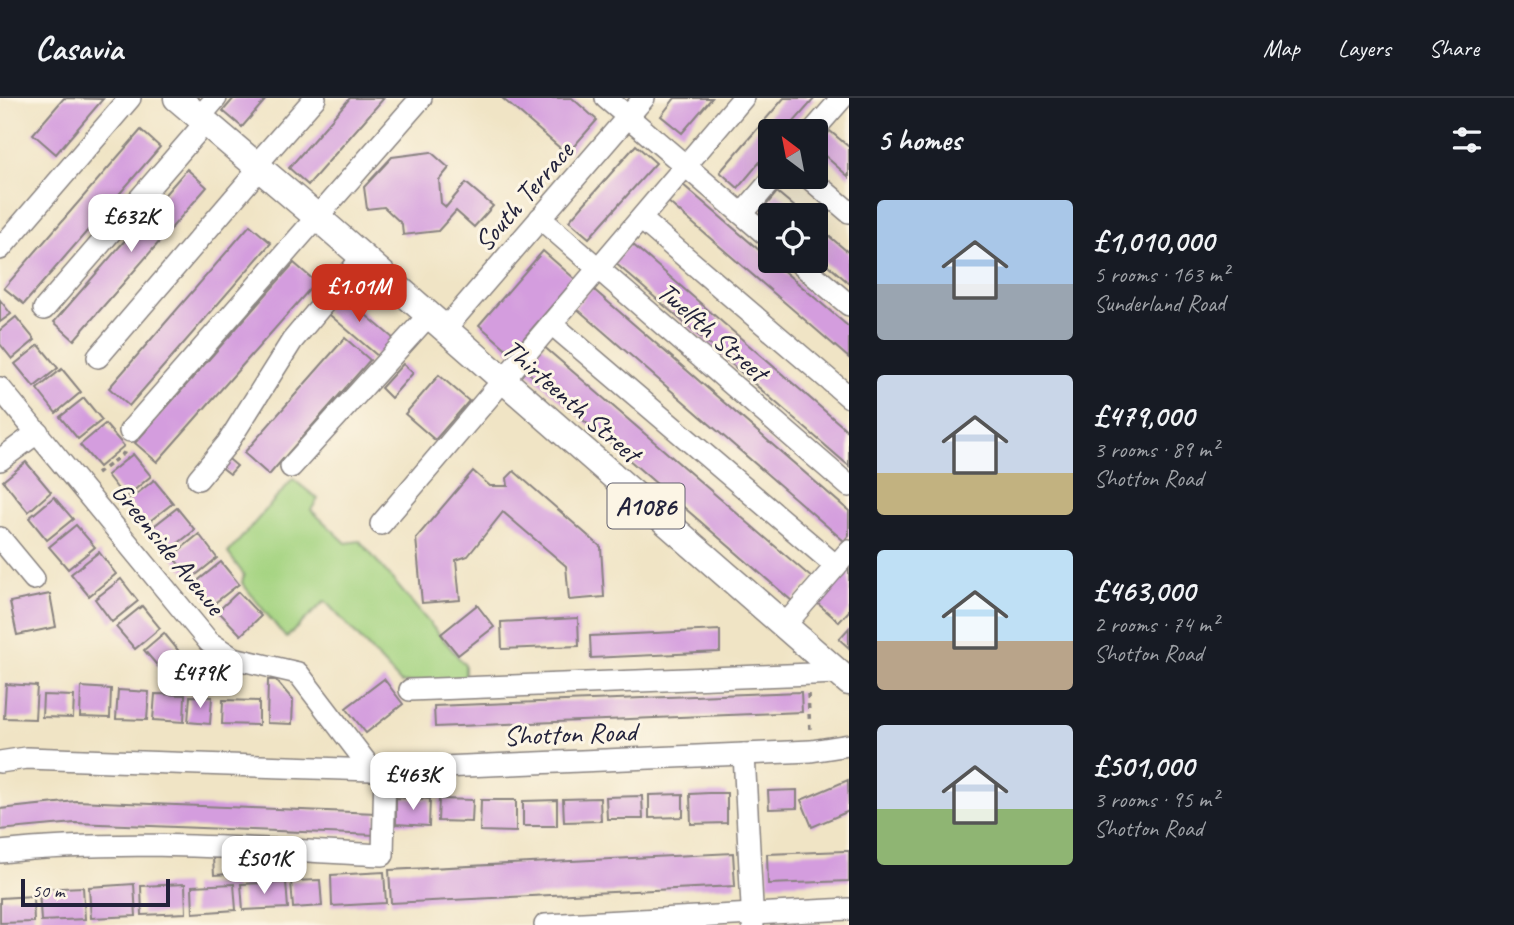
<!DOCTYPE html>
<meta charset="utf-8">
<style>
body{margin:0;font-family:Caveat,sans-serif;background:#20242c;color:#f1f3f6;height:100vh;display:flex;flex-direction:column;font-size:26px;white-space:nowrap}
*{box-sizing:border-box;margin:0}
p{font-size:23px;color:#9ea1a6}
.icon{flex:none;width:38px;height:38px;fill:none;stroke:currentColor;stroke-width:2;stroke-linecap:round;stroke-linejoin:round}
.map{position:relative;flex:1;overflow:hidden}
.sheet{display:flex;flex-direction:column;background:#171b24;width:665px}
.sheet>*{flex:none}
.needle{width:46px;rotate:328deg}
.buttons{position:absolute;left:758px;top:21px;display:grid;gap:14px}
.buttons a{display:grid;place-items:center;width:70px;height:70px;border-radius:7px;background:#171b24;box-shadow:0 7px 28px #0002;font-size:35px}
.scale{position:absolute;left:21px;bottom:18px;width:149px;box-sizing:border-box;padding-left:7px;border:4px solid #22223b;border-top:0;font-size:19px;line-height:24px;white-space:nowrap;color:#22223b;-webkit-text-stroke:5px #fcf5e5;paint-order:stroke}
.price{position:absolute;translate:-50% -60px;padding:0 16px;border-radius:14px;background:#fff;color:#222;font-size:23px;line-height:46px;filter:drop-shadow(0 2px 4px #0008)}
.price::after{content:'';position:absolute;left:50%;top:42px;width:21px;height:16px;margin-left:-10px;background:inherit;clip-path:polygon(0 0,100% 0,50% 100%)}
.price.current{background:#c8321e;color:#fff}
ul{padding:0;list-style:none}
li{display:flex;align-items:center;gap:21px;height:175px;padding:0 28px}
li span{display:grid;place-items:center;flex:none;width:196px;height:140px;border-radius:7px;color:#555}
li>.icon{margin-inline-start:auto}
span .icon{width:84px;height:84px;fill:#fffc;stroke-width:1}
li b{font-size:30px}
h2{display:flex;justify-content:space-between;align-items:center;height:84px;padding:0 28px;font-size:30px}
header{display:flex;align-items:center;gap:42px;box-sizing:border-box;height:98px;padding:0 35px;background:#171b24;border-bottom:2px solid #363941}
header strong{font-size:33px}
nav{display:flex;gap:38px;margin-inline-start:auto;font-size:24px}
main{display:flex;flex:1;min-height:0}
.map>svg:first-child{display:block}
</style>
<header>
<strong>Casavia</strong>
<nav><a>Map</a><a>Layers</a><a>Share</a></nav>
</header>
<main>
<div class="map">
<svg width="849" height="827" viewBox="0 0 849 827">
<rect width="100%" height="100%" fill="#fcf5e5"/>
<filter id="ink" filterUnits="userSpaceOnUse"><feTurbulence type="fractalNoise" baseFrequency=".0143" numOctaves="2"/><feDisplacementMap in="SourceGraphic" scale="14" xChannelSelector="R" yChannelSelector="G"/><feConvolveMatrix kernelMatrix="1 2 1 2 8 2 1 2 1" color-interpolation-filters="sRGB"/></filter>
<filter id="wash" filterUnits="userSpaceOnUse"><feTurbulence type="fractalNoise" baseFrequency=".00686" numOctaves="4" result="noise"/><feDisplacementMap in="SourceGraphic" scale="28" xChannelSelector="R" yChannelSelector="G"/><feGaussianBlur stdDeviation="1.57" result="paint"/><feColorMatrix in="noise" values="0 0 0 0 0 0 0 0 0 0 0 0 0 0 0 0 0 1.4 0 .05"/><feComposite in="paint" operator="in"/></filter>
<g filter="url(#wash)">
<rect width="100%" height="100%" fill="#f0e4c5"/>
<path fill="#a6d482" stroke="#647b5e" stroke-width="2" d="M293,381L318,401L311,412L346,445L360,443L465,567V582L401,585L325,503L286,540L242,485L244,477L228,455Z"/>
<g id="blocks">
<g fill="#d49dde">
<path d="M64,0L103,1L56,56L33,36Z"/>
<path d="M234,0H267L242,29L223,13Z"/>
<path d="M350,0H384L308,87L289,70Z"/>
<path d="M502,0H572L597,22L567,56Z"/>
<path d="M675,0H712L682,35L661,18Z"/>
<path d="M784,0H815L786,33H770V52L738,90L720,74Z"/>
<path d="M141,32L160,49L24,206L4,190Z"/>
<path d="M830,33L849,49V79L816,50Z"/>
<path d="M636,47L656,65L589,140L569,123Z"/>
<path d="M431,54L449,70L439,82L441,105L446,109L466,85L493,108L474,129L456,113L438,133L403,137L402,126L384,109L367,111L364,89L392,59Z"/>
<path d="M187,71L207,89L74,242L54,224Z"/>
<path d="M682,86L849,229V260L667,103Z"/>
<path d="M777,94L789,104L804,117H769L763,111Z"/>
<path d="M250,127L271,145L129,308L109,290Z"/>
<path d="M816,127L849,155V185L816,157Z"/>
<path d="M631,145L849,334V368L614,164Z"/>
<path d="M543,153L575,181L511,255L479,227Z"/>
<path d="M294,165L316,184L157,364L135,345Z"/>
<path d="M592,190L849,413V437L844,443L575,209Z"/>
<path d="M339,194L394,241L379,259L324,212Z"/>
<path d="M0,202L11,216L0,224Z"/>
<path d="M16,219L35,242L12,261L0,246V232Z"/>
<path d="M345,240L370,262L269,377L244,355Z"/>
<path d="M39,247L58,270L34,289L15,266Z"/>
<path d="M542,247L812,480L792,503L523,270Z"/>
<path d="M403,266L413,275L391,300L381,290Z"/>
<path d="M62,271L81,294L56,315L37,291Z"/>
<path d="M439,277L469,303L435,342L405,316Z"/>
<path d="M84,300L102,322L78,341L60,319Z"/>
<path d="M105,326L124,348L99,369L80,347Z"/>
<path d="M133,356L151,378L125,400L107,377Z"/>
<path d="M223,356L237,368L230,376L216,365Z"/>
<path d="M26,364L51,394L28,414L3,383Z"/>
<path d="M473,373L490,388H508L507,380L514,373L601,449L604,499L569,502L566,468L503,414L468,458L456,462L460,502L422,505L416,440Z"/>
<path d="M154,382L173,405L146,426L128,403Z"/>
<path d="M54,399L73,421L47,442L29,420Z"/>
<path d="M177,410L195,432L168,453L150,431Z"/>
<path d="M76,427L95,449L68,471L49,449Z"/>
<path d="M199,436L217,460L191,481L172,458Z"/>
<path d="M99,454L116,476L89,498L71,476Z"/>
<path d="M221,464L239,486L212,507L195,485Z"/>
<path d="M849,468V513L839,524L817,505Z"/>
<path d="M121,481L138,503L112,524L95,501Z"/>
<path d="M238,494L261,518L241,537L218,513Z"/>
<path d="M50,496L56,529L17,537L10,504Z"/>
<path d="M477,507L494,529L458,557L441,536Z"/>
<path d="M142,508L160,530L135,551L116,529Z"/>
<path d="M578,520L579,548L502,551L501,524Z"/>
<path d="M849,530V550L839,541Z"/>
<path d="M720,532V554L591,560L590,538Z"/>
<path d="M164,535L182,557L162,573L144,552Z"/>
<path d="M384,581L403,606L366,635L346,610Z"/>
<path d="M268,582H276L293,602L292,626L267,625Z"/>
<path d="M6,586L37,588L35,621L4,620Z"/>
<path d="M81,589L111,591L110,620L80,619Z"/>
<path d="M118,592L149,594L147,622L116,621Z"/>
<path d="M801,594L802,614L435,629L434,608Z"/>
<path d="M155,596L185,597L184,624L153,622Z"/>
<path d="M43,597L74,598L73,620L42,619Z"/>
<path d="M190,598L212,599L210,626L188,624Z"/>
<path d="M223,602L259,603V627L222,626Z"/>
<path d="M848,682L849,713L812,729L801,702Z"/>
<path d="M797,692V710L769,711L768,693Z"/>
<path d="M709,695H727V725L691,726L690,696Z"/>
<path d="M683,696V719L649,720V697Z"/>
<path d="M642,698L643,721H607L606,699Z"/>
<path d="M396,700L430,701L429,728L396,726Z"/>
<path d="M600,700L601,723L564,724L563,701Z"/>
<path d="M439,701L473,702L472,724L438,723Z"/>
<path d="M481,702H516V734L480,733Z"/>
<path d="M557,702V728H523V703Z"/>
<path d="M76,703L376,715V737L75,725L0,732V711Z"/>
<path d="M845,753H849V783L768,786L767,756Z"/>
<path d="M733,755L735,788L391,805L389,772Z"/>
<path d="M229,759L230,776L214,777L213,760Z"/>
<path d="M384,774L386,805L332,808L331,777Z"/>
<path d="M320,782L322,808L293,810L291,783Z"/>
<path d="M286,784L288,810L243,812L241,786Z"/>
<path d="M134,786L136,818L91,820L89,789Z"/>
<path d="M185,786L186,815L142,817L141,788Z"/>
<path d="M234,786L236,812L193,815L192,788Z"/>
<path d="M83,789L85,821L41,823L39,791Z"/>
<path d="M33,798L34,824L0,825V800Z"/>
</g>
</g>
</g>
<g filter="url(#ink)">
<use href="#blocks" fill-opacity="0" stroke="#898380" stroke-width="2"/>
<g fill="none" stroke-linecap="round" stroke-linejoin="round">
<defs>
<g id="minor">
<path d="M606,0L770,140"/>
<path d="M199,20L216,0"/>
<path d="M813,33L842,0"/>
<path d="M256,67L315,0"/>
<path d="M808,79L849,114"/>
<path d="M742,116L774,79"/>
<path d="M540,120L849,388"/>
<path d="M641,121L849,299"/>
<path d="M0,151L130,0"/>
<path d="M797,163L849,207"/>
<path d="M44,211L205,25"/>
<path d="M552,226L836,468"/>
<path d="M444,232L644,0"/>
<path d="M98,259L260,70"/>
<path d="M0,290L209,544L233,560L298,575L372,672"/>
<path d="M130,333L421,0"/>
<path d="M0,362L38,334"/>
<path d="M291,369L428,218"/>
<path d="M198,381L227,346L292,243L362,160"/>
<path d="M381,426L743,0"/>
<path d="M0,440L34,481"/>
<path d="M784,528L849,453"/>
<path d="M410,592L838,575"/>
<path d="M744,656L753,827"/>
<path d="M0,664L26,660L372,672L811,653L849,647"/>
<path d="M0,754C128,740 256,751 383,757L385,671"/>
<path d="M545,827L849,811"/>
</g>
<path id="major" d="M177,0L317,119L849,584"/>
</defs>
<use href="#minor" stroke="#898380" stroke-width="24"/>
<use href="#major" stroke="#898380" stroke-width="29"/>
<g stroke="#898380" stroke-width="3.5" stroke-dasharray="5 5" stroke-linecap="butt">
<path d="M97,376L124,355L125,351"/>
<path d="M808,596L810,633"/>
</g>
<use href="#minor" stroke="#fff" stroke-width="21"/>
<use href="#major" stroke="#fff" stroke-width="26"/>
</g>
</g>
<g text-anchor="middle" stroke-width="6" stroke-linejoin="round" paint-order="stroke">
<rect fill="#fcf5e5" stroke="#63616e" stroke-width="2" x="607.5" y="385.5" width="77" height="45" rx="5"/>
<g font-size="26" font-weight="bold" fill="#22223b">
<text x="646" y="417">A1086</text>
</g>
<g font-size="28" fill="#22223b" stroke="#fcf5e5">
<text transform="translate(523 98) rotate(-49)" y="10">South Terrace</text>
<text transform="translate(713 233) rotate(41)" y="10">Twelfth Street</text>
<text transform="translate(572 302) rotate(41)" y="10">Thirteenth Street</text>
<text transform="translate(169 450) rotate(51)" y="10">Greenside Avenue</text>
<text transform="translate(570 635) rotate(-2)" y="10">Shotton Road</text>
</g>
</g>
</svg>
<div class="buttons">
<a><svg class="needle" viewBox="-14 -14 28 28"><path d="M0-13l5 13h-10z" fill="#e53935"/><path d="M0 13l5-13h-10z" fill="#9ea1a6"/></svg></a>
<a><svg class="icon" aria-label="locate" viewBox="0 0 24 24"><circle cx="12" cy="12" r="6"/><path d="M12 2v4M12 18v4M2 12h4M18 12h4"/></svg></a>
</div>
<div class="scale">50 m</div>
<b class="price" style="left:131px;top:156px">£632K</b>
<b class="price current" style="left:359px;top:226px">£1.01M</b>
<b class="price" style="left:200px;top:612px">£479K</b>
<b class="price" style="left:413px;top:714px">£463K</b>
<b class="price" style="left:264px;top:798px">£501K</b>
</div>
<section class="sheet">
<h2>5 homes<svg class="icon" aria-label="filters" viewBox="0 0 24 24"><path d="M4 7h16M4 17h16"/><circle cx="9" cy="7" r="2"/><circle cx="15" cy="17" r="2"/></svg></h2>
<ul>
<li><span style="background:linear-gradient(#a9c7e8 60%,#9aa5b1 0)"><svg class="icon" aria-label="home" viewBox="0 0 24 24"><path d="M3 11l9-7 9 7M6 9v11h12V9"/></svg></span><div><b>£1,010,000</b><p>5 rooms · 163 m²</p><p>Sunderland Road</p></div></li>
<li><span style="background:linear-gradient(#c9d6e8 70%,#c2b280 0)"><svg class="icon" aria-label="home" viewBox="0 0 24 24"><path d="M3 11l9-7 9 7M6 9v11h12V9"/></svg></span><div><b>£479,000</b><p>3 rooms · 89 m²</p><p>Shotton Road</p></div></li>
<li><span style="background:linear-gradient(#bfe0f5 65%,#b9a48a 0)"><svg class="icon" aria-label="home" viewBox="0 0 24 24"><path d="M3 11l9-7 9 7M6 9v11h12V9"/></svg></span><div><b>£463,000</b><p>2 rooms · 74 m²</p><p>Shotton Road</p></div></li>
<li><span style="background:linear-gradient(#c9d6e8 60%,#8fb573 0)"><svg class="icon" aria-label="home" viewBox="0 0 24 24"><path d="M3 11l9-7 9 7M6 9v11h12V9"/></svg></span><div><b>£501,000</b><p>3 rooms · 95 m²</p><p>Shotton Road</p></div></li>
</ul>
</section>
</main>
